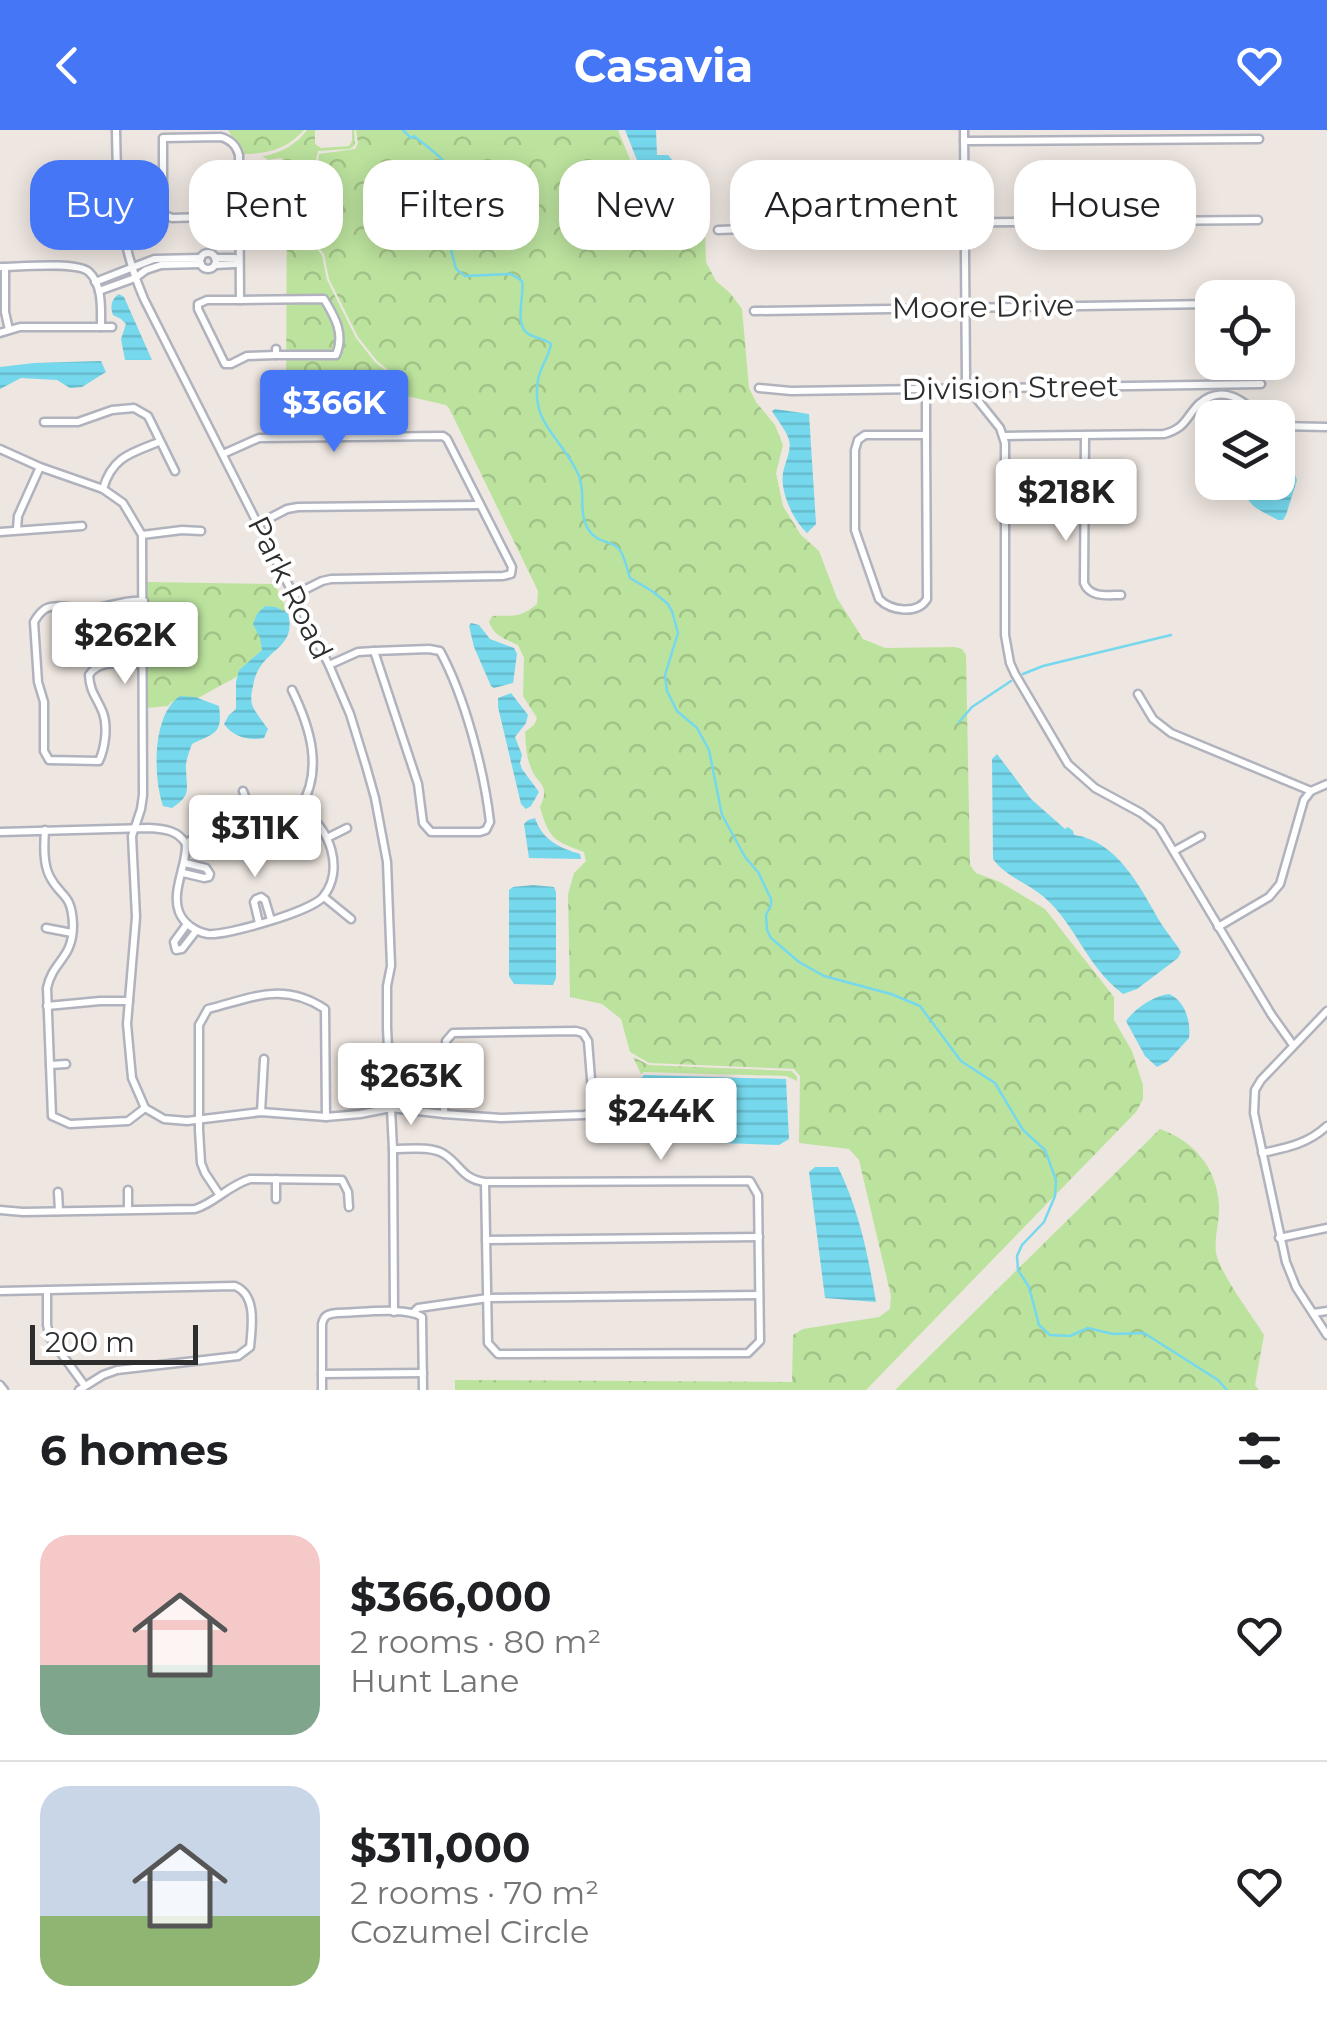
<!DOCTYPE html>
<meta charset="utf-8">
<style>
body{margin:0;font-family:Montserrat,sans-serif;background:#f2f2f2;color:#202124;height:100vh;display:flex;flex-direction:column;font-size:38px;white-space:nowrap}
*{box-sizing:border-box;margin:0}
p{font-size:32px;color:#757577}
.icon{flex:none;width:55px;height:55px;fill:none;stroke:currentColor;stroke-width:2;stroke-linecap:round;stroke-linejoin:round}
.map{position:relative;height:1260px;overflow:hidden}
.drawer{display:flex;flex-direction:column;background:#fff;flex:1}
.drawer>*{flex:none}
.top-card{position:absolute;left:30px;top:30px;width:1268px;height:90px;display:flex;gap:20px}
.tools{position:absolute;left:1195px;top:150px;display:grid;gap:20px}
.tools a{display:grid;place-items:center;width:100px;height:100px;border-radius:20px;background:#fff;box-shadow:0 5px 25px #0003;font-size:50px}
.scale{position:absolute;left:30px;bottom:25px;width:168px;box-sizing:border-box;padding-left:10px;border:5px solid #2d2d2d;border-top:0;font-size:28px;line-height:35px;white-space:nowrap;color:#2d2d2d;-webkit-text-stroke:8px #fff;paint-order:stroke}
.price{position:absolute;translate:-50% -85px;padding:0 22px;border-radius:10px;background:#fff;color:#222;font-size:32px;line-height:65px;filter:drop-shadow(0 2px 5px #0008)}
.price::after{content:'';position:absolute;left:50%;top:60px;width:30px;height:22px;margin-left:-15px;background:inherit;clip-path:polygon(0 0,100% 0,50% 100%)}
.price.active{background:#4476f6;color:#fff}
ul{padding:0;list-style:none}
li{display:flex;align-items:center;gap:30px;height:250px;padding:0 40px}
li+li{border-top:2px solid #e0e0e0}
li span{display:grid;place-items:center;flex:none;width:280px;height:200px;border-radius:30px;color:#555}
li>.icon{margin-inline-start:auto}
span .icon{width:120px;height:120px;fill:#fffc;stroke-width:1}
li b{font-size:42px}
h2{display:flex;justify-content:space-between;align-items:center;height:120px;padding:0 40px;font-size:42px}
.chip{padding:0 35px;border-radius:30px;background:#fff;box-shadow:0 5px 25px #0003;font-size:35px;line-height:90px}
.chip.active{background:#4476f6;color:#fff}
header{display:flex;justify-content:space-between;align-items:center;height:130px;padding:0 40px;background:#4476f6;color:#fff;font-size:45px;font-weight:700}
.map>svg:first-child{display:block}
</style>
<header><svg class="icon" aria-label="back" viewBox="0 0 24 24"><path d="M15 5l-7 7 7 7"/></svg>Casavia<svg class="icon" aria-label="heart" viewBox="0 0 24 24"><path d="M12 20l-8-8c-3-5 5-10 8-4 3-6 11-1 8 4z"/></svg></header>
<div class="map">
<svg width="1327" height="1260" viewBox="0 0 1327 1260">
<defs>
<pattern id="forest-crowns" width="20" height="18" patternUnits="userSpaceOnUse" patternTransform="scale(2.5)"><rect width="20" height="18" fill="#bce39e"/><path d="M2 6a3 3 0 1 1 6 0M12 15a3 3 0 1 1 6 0" fill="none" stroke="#a2c388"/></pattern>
<pattern id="water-rules" width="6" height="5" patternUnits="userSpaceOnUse" patternTransform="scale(2.5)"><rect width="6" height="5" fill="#76d8ed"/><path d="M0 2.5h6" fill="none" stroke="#66bacc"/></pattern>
</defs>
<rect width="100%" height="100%" fill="#eee6e0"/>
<g fill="url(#forest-crowns)">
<path d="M228,0H304C287,19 268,24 243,24Z"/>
<path d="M307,0H315V14L321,18L349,16L352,11V0H354L355,13L353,17L349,19L318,21L315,35L299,36L290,67L292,90L322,125L327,150L356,208L375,232L393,247L387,263L407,269L286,272L287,41L284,39V31L281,28L268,30L262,26C280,24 297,14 307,0Z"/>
<path d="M356,0H618L654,88L663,96H685L705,102L706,132L716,151L730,163L742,179L749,258L756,272L775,295L783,315L776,343L783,376L801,405L819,421L837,468L863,509L885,518L955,517L962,519L966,525L970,735L976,743L1000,752L1045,779L1114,867V890L1132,921L1143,955V969L1136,982L866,1260H455V1250L792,1252L793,1205L803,1199L879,1187L890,1179L891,1166L859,1030L849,1019L799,1013L800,946L794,939L649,933L630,922L621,889L602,874L570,867L568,764L574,743L586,731L584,722C554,711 549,709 540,677C551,653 538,656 531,638C526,626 526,615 525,602L534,595L537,588L523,566L524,528L518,515C505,509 494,506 489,492L492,486C513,485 519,489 537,474L538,461L449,278L446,275L389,262L396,246L377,231L358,207L329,149L324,124L295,90L293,68L301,37L317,38L319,24L355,19L358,13Z"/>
<path d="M147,452L275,454L288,483L276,477L253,494L261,508L262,520L239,540L238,546L198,568L171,572L168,576L147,578Z"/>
<path d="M633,927L649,935L792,941L797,947V951L786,946L644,942L641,944Z"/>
<path d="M1160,999C1194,1011 1217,1038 1219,1075C1220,1090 1214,1107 1216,1123C1220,1144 1252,1185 1264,1205L1255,1255L1259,1260H895Z"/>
</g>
<g fill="url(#water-rules)">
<path d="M625,0H656L657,25H668L673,31L674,84L671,93L656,78Z"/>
<path d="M119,164L124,167L152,230H125L121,209L126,194L121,189L113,185C110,177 111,169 119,164Z"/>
<path d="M101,231L106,242L82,257L70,258L57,250L21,248L0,259V237L34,233Z"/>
<path d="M775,279L809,284L816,394L807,403C793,390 780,362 783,343C785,332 792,320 789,310C787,301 777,290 772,281Z"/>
<path d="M1278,306L1285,313L1282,319L1285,337L1295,345L1297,350L1286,385L1283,390H1278C1258,379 1246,377 1243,353L1278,352Z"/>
<path d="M265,476L276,477L288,483C298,522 259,517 253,556C251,564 250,572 254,579C258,586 263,592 268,599L264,608C249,611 233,607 224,594L229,585L236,579V552L239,540L262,520L260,508L253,494L257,484Z"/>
<path d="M471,493L479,495L490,509L514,518L517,524L513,553L494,558L491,556L474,517L469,496Z"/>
<path d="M511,563L528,585L526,593L515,607L522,625L520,633L522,639L539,662L531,676L526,679L521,674L498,577V568Z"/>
<path d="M180,566L195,567L219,576C223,605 214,603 192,614C189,623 185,631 186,640C187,661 191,665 172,678L163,676C153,647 152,584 180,566Z"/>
<path d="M997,624L1031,669L1065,699L1068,697L1073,701L1074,705C1119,711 1141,760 1162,795C1168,804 1175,812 1181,822L1178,828L1137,859L1123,864C1086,836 1077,796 1044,767C1028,753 1006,747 993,729L992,629Z"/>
<path d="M535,688C542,710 560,718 580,724L581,729L529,728L524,694L528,690Z"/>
<path d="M533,755L554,757L556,762V848L553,855L514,854L509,846V760L513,757Z"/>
<path d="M1169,864C1185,871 1191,891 1189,908L1168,931L1157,937L1145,926L1126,891C1135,878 1154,866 1169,864Z"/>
<path d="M644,945L786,949L789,1009L779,1015L638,1010L637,953Z"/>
<path d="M815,1037H838C859,1080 868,1125 876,1172L825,1168L809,1042Z"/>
</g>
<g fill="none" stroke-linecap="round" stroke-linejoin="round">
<g stroke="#76d8ed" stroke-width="2.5">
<path d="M403,0L411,8L414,6C439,25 461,43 473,73L475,77L472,94L458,103L450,116L456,139L465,146L511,144L522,151C525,164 514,193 527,203C533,208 544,208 551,214C549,227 540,237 538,250C530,295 564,309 579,346C586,363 578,383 588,399C597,414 612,410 619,419C625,426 627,440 630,448L652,461L667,473L672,481L678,503L665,545L667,561L677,581L697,598L709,620L722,685L745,727L758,742L771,769V775L766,785L767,800L771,808L799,832L824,846L891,864L920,876L961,931L995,953L1023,1000L1045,1020L1056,1050L1055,1066L1044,1092L1022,1115L1017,1126L1018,1140L1029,1157L1039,1195L1050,1205L1070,1206L1088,1198L1113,1204L1144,1203L1218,1250L1227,1260"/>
<path d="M1023,544L1043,536L1171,505"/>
<path d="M959,592L972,577L1011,551"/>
</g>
<defs>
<g id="minor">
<path d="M116,0C117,64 118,109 144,169L329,535L350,584L366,636L375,668L387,732L391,836L387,856V898L393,1019L394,1182"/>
<path d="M964,0L966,250L968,258L1000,298L1005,313V505L1010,533L1015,544L1068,634L1095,658L1141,683L1159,697L1271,884L1293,915"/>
<path d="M964,11L1259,9"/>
<path d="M239,86L172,88L163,84V8L221,7C231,10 236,15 239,25L240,170L324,169C335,187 345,204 336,225H276V219"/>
<path d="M718,100L906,93L1258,90"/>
<circle cx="208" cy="131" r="8"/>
<path d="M215,135L235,134L239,131L235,128H215"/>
<path d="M0,137C18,137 77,131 89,142C103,155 101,180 101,197"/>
<path d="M5,137V182L9,200"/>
<path d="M95,152L154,129L201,128"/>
<path d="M99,161L135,148L146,140L161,135L201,134"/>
<path d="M240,170H207L198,174V179L225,234H231L247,226L276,225"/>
<path d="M754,181L1212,174"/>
<path d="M0,203L20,197H112"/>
<path d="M759,258L791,261L1261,254"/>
<path d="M926,259V305"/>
<path d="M44,292H78L112,280L134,278L148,286L175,341"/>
<path d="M1278,296L1327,297"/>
<path d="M865,305H926L927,469C917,485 891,481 879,469L855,400V320L858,310Z"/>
<path d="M1004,306L1164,304C1186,298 1185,288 1199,274C1223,253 1244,271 1262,288"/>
<path d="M1085,306L1084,453C1090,468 1107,465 1121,465"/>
<path d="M0,319L40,337L103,359L123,373L142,405L143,665L141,679L132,706L136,787L127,894L132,948L145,978L164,989L187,991L261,982L326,987L360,984L391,978L444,984"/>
<path d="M223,324L259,308L443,306L447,309L512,437L511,444L503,446L331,449L322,451L294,465"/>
<path d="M103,359C112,327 131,323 159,312"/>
<path d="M1085,384H1127"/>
<path d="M258,394L287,379L298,377L480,375"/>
<path d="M17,399L18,386L40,337"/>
<path d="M0,402L82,396"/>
<path d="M142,405L182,400L201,401"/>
<path d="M429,519L440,521C465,567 484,640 490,692L486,700L480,702H431L423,693L418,654L374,521Z"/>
<path d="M144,534C125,534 100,528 89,545C90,563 97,567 103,583C108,597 105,618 99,631L49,630L44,621V572L38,552L34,492C37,487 39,483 45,479C56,473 73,479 86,479C106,479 122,469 144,471"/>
<path d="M329,535L358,522L374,521"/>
<path d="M292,560C310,597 324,640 300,678"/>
<path d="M1138,564L1153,589L1171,603L1311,661"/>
<path d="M243,661L258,701"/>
<path d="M273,675C282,676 294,676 302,680C330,697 345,740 323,767C312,781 226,806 208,804C196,802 184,794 179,782C171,761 187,735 186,714L205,698Z"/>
<path d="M45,700C44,715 43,734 50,747C61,768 72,763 73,795C73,829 53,830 47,858L52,986L70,994L128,991L145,978"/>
<path d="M0,702L149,698C164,699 178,700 186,714"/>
<path d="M327,708L347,698"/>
<path d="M1174,721L1201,706"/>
<path d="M183,743L204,748L209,747L210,744L206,738L185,733"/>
<path d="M324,767L351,789"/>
<path d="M259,793L254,772L256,769L261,767L265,770L271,790"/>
<path d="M187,794L174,812L176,820L182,819L196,801"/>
<path d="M1218,797L1269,767L1280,754L1304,670L1311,661L1327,654"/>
<path d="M46,798L72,803"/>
<path d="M47,876L100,871H129"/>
<path d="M1327,881L1261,950L1255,960L1254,983L1286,1132L1296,1157L1327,1205"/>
<path d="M576,901L583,903L588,911L593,974L591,983L584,985L501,988L444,984L446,911L453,903Z"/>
<path d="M50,935L66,934"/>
<path d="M261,982L264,929"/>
<path d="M393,1019C409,1019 431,1016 444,1024C461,1035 462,1049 485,1052L750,1051L758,1065L760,1211L748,1223L498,1224L488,1213L485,1052"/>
<path d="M1262,1023C1286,1018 1308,1014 1327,996"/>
<path d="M276,1049V1069"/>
<path d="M128,1060V1079"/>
<path d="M58,1062L59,1081"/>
<path d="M219,1064L205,1043L201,1033L199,1000V895L208,879C252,868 283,851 325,879L326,987"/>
<path d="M0,1080L23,1082L195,1079C215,1073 229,1055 250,1049L342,1050L348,1062L349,1077"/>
<path d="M1279,1108L1327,1098"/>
<path d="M486,1110L759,1107"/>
<path d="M47,1160V1195L50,1208L85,1256"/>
<path d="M0,1161L235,1156C257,1165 252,1196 250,1217L238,1226L117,1240L103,1245L79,1260"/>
<path d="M414,1182L418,1178L488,1168L759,1165"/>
<path d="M1313,1183L1327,1181"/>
<path d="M322,1244L423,1243"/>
<path d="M0,1255L4,1260"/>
<path d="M322,1260V1194C324,1185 328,1184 337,1183C358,1183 406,1176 422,1187L423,1260"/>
</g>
</defs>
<use href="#minor" stroke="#b0b3bd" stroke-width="11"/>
<use href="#minor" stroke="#fff" stroke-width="6"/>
</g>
<g text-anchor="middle" stroke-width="8" stroke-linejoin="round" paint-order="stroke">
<g font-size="30" fill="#2d2d2d" stroke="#fff">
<text transform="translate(983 177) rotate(-1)" y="10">Moore Drive</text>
<text transform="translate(1010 258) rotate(-1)" y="10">Division Street</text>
<text transform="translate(290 458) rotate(64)" y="10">Park Road</text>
</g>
</g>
</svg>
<div class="tools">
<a><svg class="icon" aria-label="locate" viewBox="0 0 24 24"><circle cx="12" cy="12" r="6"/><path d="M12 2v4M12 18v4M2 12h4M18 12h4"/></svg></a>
<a><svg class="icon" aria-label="layers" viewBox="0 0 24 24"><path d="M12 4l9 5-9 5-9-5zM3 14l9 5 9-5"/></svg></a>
</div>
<div class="scale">200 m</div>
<b class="price active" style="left:334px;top:325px">$366K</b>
<b class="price" style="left:1066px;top:414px">$218K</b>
<b class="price" style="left:125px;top:557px">$262K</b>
<b class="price" style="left:255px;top:750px">$311K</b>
<b class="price" style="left:411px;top:998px">$263K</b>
<b class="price" style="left:661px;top:1033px">$244K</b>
<div class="top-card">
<a class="chip active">Buy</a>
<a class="chip">Rent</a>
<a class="chip">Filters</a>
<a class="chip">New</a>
<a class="chip">Apartment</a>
<a class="chip">House</a>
</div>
</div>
<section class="drawer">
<h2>6 homes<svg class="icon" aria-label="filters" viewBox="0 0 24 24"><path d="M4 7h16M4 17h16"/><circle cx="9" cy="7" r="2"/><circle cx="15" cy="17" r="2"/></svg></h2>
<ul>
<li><span style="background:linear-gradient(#f6c9c9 65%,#7fa58c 0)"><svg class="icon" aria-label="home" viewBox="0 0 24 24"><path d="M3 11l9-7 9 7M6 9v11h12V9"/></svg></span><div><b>$366,000</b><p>2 rooms · 80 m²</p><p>Hunt Lane</p></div><svg class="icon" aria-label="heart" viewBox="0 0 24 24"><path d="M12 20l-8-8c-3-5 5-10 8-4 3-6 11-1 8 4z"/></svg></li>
<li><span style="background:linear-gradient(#c9d6e8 65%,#8fb573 0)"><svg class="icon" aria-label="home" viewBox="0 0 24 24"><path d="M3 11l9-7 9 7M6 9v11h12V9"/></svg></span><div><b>$311,000</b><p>2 rooms · 70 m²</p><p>Cozumel Circle</p></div><svg class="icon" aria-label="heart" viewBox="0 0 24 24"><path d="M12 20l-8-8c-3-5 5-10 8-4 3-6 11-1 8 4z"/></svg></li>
</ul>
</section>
